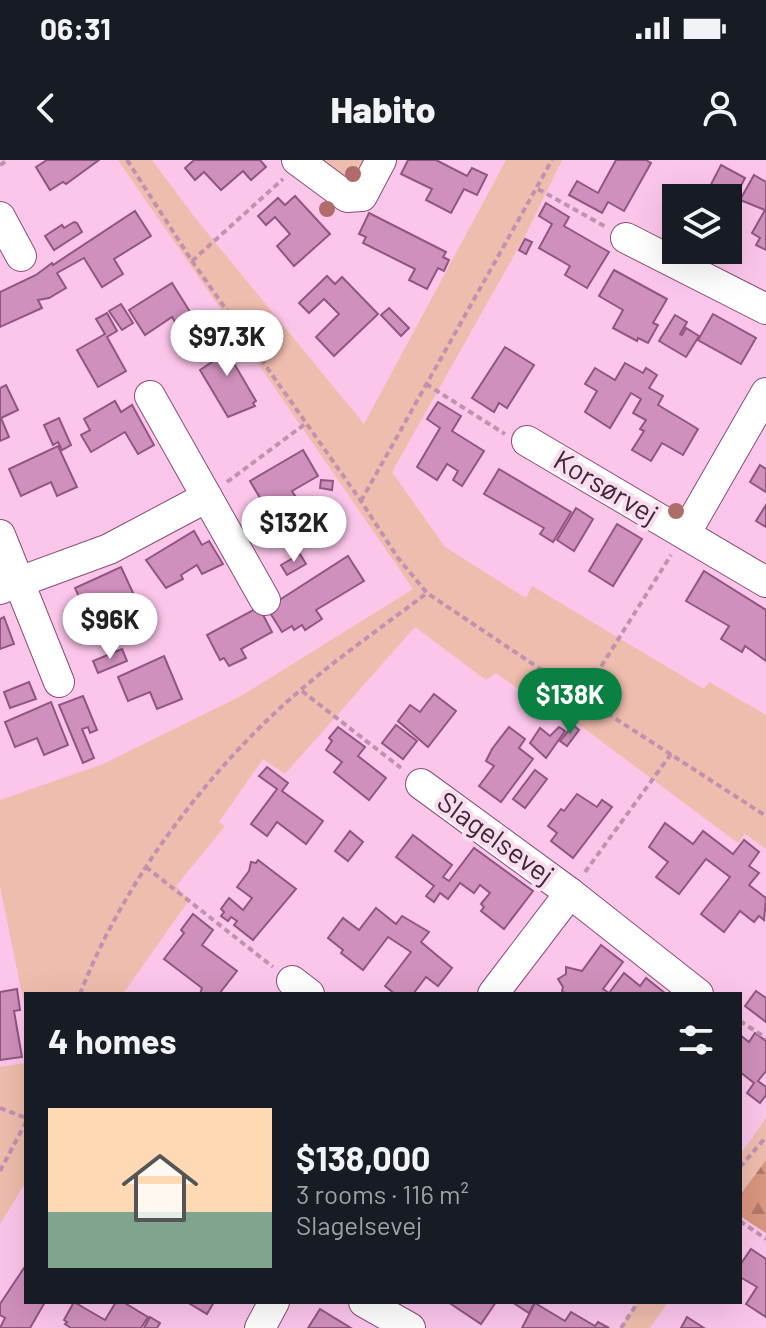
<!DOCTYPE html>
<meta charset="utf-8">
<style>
body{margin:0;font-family:Barlow,sans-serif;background:#242831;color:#f1f3f6;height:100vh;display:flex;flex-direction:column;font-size:30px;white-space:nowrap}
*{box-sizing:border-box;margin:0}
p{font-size:26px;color:#9ea1a6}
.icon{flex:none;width:44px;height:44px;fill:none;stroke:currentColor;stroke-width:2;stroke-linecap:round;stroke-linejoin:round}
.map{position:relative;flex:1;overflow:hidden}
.details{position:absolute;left:24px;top:832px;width:718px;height:312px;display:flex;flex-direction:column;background:#171b24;border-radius:0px;box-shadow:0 8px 32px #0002}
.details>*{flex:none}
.tools{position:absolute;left:662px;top:24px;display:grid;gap:16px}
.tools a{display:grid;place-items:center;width:80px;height:80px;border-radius:0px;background:#171b24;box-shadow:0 8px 32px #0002;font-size:40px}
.price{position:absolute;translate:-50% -68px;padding:0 18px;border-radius:28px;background:#fff;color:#222;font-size:26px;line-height:52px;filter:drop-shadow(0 2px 4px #0008)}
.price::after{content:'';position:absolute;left:50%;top:48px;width:24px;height:18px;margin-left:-12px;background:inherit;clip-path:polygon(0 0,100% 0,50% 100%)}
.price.active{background:#0b8043;color:#fff}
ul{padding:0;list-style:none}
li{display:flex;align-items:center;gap:24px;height:200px;padding:0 24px}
li span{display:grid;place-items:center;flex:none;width:224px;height:160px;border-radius:0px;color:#555}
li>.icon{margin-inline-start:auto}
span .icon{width:96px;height:96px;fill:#fffc;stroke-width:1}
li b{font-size:34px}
h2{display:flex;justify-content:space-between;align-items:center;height:96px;padding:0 24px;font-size:34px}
.status{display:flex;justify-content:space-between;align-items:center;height:56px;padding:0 40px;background:#171b24;direction:ltr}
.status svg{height:22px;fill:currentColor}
header{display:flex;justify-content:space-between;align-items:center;height:104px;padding:0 24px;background:#171b24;font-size:36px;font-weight:800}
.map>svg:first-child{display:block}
</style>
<div class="status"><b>06:31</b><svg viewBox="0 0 49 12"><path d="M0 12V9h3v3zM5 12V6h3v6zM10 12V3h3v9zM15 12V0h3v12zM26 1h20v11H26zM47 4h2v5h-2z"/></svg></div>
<header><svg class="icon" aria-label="back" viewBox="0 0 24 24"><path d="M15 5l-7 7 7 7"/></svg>Habito<svg class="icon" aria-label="person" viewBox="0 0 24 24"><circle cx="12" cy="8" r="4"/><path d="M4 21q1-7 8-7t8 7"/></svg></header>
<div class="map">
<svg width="766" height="1168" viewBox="0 0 766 1168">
<defs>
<pattern id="forest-firs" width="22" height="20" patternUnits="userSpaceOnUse" patternTransform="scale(2)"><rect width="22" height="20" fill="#da9680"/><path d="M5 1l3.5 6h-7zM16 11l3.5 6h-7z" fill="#b27a6a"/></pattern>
</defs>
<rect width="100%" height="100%" fill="#fcc6eb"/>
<g fill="#efbdad">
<path d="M118,0H152L196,59L364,264L506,0H562L525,76L392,312L445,387L526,438L532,426L704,529L709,522L766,555V689L745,674L738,683L574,561L562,560L496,513L486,520L415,467L285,614L263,599L219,662L225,666L176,726L189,740L123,834H26V854L0,726V640L103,604L241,536L413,429Z"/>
<path d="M311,0H370L356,27Z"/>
<path d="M26,903V1022L0,1064V907Z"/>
<path d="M766,958V1000L740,1035V995Z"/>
<path d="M637,1142H668L650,1168H620Z"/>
</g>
<path fill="url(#forest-firs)" d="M766,1000V1073L740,1056V1035Z"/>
<g fill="#d090bd" stroke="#915680" stroke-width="2">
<path d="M47,0H99L66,24L63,22L50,30L36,7Z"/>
<path d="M194,0H260L266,7L251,20L243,11L221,30L204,12L195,20L185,8Z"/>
<path d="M408,0H436L467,16L472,8L487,15L477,35L464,29L451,53L426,40L432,29L401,14Z"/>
<path d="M616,0H646L651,3L624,51L608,42L602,53L569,35L577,21L598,33Z"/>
<path d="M721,5L745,18L728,51V38H704Z"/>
<path d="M754,15L766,22V90L756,85L760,78L752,73L765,50L740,40Z"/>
<path d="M295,36L330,74L294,106L277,86L290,74L275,57L266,65L258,56L278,38L285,45Z"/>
<path d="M546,43L569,57L564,66L609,92L587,128L565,115L570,106L539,88L552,64L539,56Z"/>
<path d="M135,51L151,76L114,99L123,114L102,127L84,98L57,113L66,128L49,138L38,140L42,148L0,167V132L36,115L52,103L53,105Z"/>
<path d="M369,53L446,92L443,97L449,100L444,111L438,108L427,129L409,120L415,109L363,83L366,77L359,74Z"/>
<path d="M74,62L77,63L82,72L54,90L45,76L62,65L64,68Z"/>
<path d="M525,79L532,82L526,94L519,90Z"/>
<path d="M614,110L667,139L653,163L658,165L648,183L638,178L637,181L613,168L623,150L599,136Z"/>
<path d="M327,116L335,124L342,117L378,154L334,196L316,177L339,154L324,139L309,153L299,143Z"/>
<path d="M172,123L197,163L182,173L172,157L145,175L129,150Z"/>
<path d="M121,144L133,163L122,170L109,151Z"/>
<path d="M389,148L409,168L401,176L381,155Z"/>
<path d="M107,153L117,171L107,177L126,211L98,227L77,190L105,174L96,159Z"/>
<path d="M713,154L756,178L741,204L698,180Z"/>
<path d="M675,155L687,162L680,174L682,175L686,168L699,176L686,197L659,181Z"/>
<path d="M229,173L239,190L229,195L256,241L253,243L255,246L228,257L200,210L212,202L204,188Z"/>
<path d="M505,187L534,205L507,248L499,243L494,252L472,238Z"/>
<path d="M625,203L643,213L646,208L657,215L649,228L663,236L658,245L698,269L683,295L662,283L651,301L632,290L644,271L640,269L646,260L633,253L641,239L631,233L610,268L585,252L597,231L585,224L595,208L615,220Z"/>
<path d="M6,225L18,250L1,258L9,277L0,281V228Z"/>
<path d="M115,241L121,252L132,245L154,285L138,294L125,272L91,292L81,275L90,270L84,259Z"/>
<path d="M438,242L461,256L452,271L484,291L462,326L453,320L458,311L447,304L437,320L417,307L440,268L427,259Z"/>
<path d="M59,258L71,285L62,290L58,282L53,285L44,265Z"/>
<path d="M58,286L77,327L57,336L51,322L21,336L9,309Z"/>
<path d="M303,290L318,316L292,331L300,344L273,360L250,321Z"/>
<path d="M760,305L766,309V332L750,322Z"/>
<path d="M499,309L571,352L553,382L540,374L544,368L484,334Z"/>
<path d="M321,320L333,321L332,330L320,328Z"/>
<path d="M766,345V367L756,361Z"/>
<path d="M576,348L593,359L574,391L557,380Z"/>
<path d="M617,364L642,379L613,426L589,411Z"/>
<path d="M194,371L202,385L209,381L223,404L202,414L197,405L181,415L183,419L166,428L146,400Z"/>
<path d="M300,394L306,404L287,415L281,405Z"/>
<path d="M348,396L364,421L316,450L322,459L305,470L302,465L294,470L292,466L282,472L267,448Z"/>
<path d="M121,407L140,448L120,457L113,443L87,455L75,428Z"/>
<path d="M704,411L766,450V501L745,486L742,492L721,479L729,466L686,441Z"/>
<path d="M259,447L272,472L241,489L246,498L229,506L224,498L220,500L207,475Z"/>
<path d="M4,457L14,484L0,489V459Z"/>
<path d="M122,489L127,501L98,513L93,501Z"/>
<path d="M164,496L182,539L157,549L150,532L128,541L118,517Z"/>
<path d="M29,522L36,539L10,548L4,532Z"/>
<path d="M434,534L456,551L428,587L398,561L410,545L420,552Z"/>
<path d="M83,536L97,570L90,573L88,567L82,569L94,598L83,603L59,545Z"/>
<path d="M51,542L68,585L44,595L37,578L15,587L5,562Z"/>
<path d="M396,565L417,581L403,599L382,583Z"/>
<path d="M573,565L579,570L567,586L560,581Z"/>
<path d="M338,567L365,587L358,596L386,618L369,640L334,612L342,602L326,590L332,581L329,578Z"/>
<path d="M509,567L525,579L519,588L533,599L501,642L479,626L494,606L486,601L492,589Z"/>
<path d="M559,567L565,571L546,598L530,583L540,568L550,576Z"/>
<path d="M267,607L288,623L282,631L323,661L306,684L277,662L267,676L251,664L277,629L259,616Z"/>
<path d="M535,610L547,619L525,648L513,639Z"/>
<path d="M577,634L597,647L602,640L612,647L573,698L551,681L557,673L548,666L561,649L564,651Z"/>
<path d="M665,663L693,684L703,671L733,694L744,680L759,692L749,706L759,713L749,725L766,738L764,760L759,756L754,762L740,751L724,772L701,754L730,717L706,699L679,734L656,717L668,702L649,687Z"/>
<path d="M350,671L363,682L348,701L335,691Z"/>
<path d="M413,675L452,705L443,717L449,721L474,688L533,731L504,769L481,751L484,747L481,744L490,733L480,725L474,733L460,723L448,739L440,733L434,742L426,736L434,726L396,697Z"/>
<path d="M258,700L296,729L253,780L234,765L237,761L231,757L228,761L221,756L224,752L221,749L229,738L243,750L252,738L237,727L249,711L251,702L256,703Z"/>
<path d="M376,748L396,764L402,756L429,772L421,782L452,808L438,826L426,817L413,834H395L385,826L411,792L388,777L363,810L341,793L343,790L328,778L343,758L359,770Z"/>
<path d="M193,754L213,770L202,785L237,811L219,834H200L202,828L164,799L184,773L181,770Z"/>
<path d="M601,785L623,802L603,829L609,833L624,813L640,826L646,818L666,834H566L562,831L563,827L558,819L566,814V807L582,811Z"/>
<path d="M17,829L20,850L14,851L22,897L0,900V832Z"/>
<path d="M756,831L766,838V862L745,846Z"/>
<path d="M755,873L766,881V911L758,921L766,927V935L760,943L747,933L754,923L740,912V875L749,882Z"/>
<path d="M751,1089L766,1099V1157L746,1144L757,1127L740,1117V1105Z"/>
<path d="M26,1105V1142H45L30,1168H0L5,1158L0,1155V1144Z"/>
<path d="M74,1142L105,1160L116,1142H123L148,1157L141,1168H71L65,1164L67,1162L64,1160Z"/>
<path d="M187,1142H214L207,1154Z"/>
<path d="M448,1142H496L481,1164Z"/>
<path d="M512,1142H535L529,1153Z"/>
<path d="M535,1143L565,1161L571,1152L595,1166L598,1162L609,1168H522Z"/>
<path d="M320,1149L351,1168H308Z"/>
<path d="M150,1157L160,1163L157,1168H144Z"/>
<path d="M687,1157L704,1168H681Z"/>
</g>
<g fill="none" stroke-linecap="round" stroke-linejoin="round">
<defs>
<g id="minor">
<path d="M297,0L347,37L362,36L381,0"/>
<path d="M0,57L21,96"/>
<path d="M626,78L766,149"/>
<path d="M150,236L265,440"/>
<path d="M527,281L766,422"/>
<path d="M685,374L766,233"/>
<path d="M0,375L59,522"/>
<path d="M0,429L109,389L207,337"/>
<path d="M421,624L570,733"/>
<path d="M292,821L309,834"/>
<path d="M493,834L570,733L698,834"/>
<path d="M364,1142L410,1168"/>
<path d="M260,1168L274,1142"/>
</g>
</defs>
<use href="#minor" stroke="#894e78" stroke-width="32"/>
<g stroke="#bf92b1" stroke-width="4" stroke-dasharray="6 4" stroke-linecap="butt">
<path d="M127,0L192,101L361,341L398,398L427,433L582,537L671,395"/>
<path d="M0,5L8,0"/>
<path d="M538,29L606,67"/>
<path d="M192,101L283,19"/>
<path d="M426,224L505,274"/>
<path d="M227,322L305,264"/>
<path d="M361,341L552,0"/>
<path d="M302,531L401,608"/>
<path d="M582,537L766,656"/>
<path d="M146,707L273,807"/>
<path d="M585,712L671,594"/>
<path d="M80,834C120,730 196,626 278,550C324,507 377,471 427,433"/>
<path d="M740,861L766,878"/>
<path d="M0,948L26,958"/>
<path d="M740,1007L766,977"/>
<path d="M0,1011L26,962"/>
<path d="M740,1061L766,1079"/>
<path d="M621,1168L638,1142"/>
</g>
<use href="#minor" stroke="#fff" stroke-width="30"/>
</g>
<g fill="#b06c6b">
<circle cx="353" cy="14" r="8"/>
<circle cx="327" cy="49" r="8"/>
<circle cx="676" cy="351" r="8"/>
</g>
<g text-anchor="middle" stroke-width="8" stroke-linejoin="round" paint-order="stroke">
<g font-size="28" fill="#412739" stroke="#f9ddef">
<text transform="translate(606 327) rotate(31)" y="10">Korsørvej</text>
<text transform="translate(496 678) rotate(36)" y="10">Slagelsevej</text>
</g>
</g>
</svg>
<div class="tools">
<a><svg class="icon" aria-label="layers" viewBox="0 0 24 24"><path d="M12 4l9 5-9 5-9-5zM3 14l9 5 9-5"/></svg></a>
</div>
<b class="price" style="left:227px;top:218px">$97.3K</b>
<b class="price" style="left:294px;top:404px">$132K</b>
<b class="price" style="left:110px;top:501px">$96K</b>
<b class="price active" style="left:570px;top:576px">$138K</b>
<section class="details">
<h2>4 homes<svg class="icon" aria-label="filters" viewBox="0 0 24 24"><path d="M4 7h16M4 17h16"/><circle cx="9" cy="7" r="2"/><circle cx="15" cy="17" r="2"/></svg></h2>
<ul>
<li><span style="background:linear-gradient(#ffd9b3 65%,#7fa58c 0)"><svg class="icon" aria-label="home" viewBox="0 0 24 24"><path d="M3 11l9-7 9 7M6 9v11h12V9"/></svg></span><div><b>$138,000</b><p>3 rooms · 116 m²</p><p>Slagelsevej</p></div></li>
</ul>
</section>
</div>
